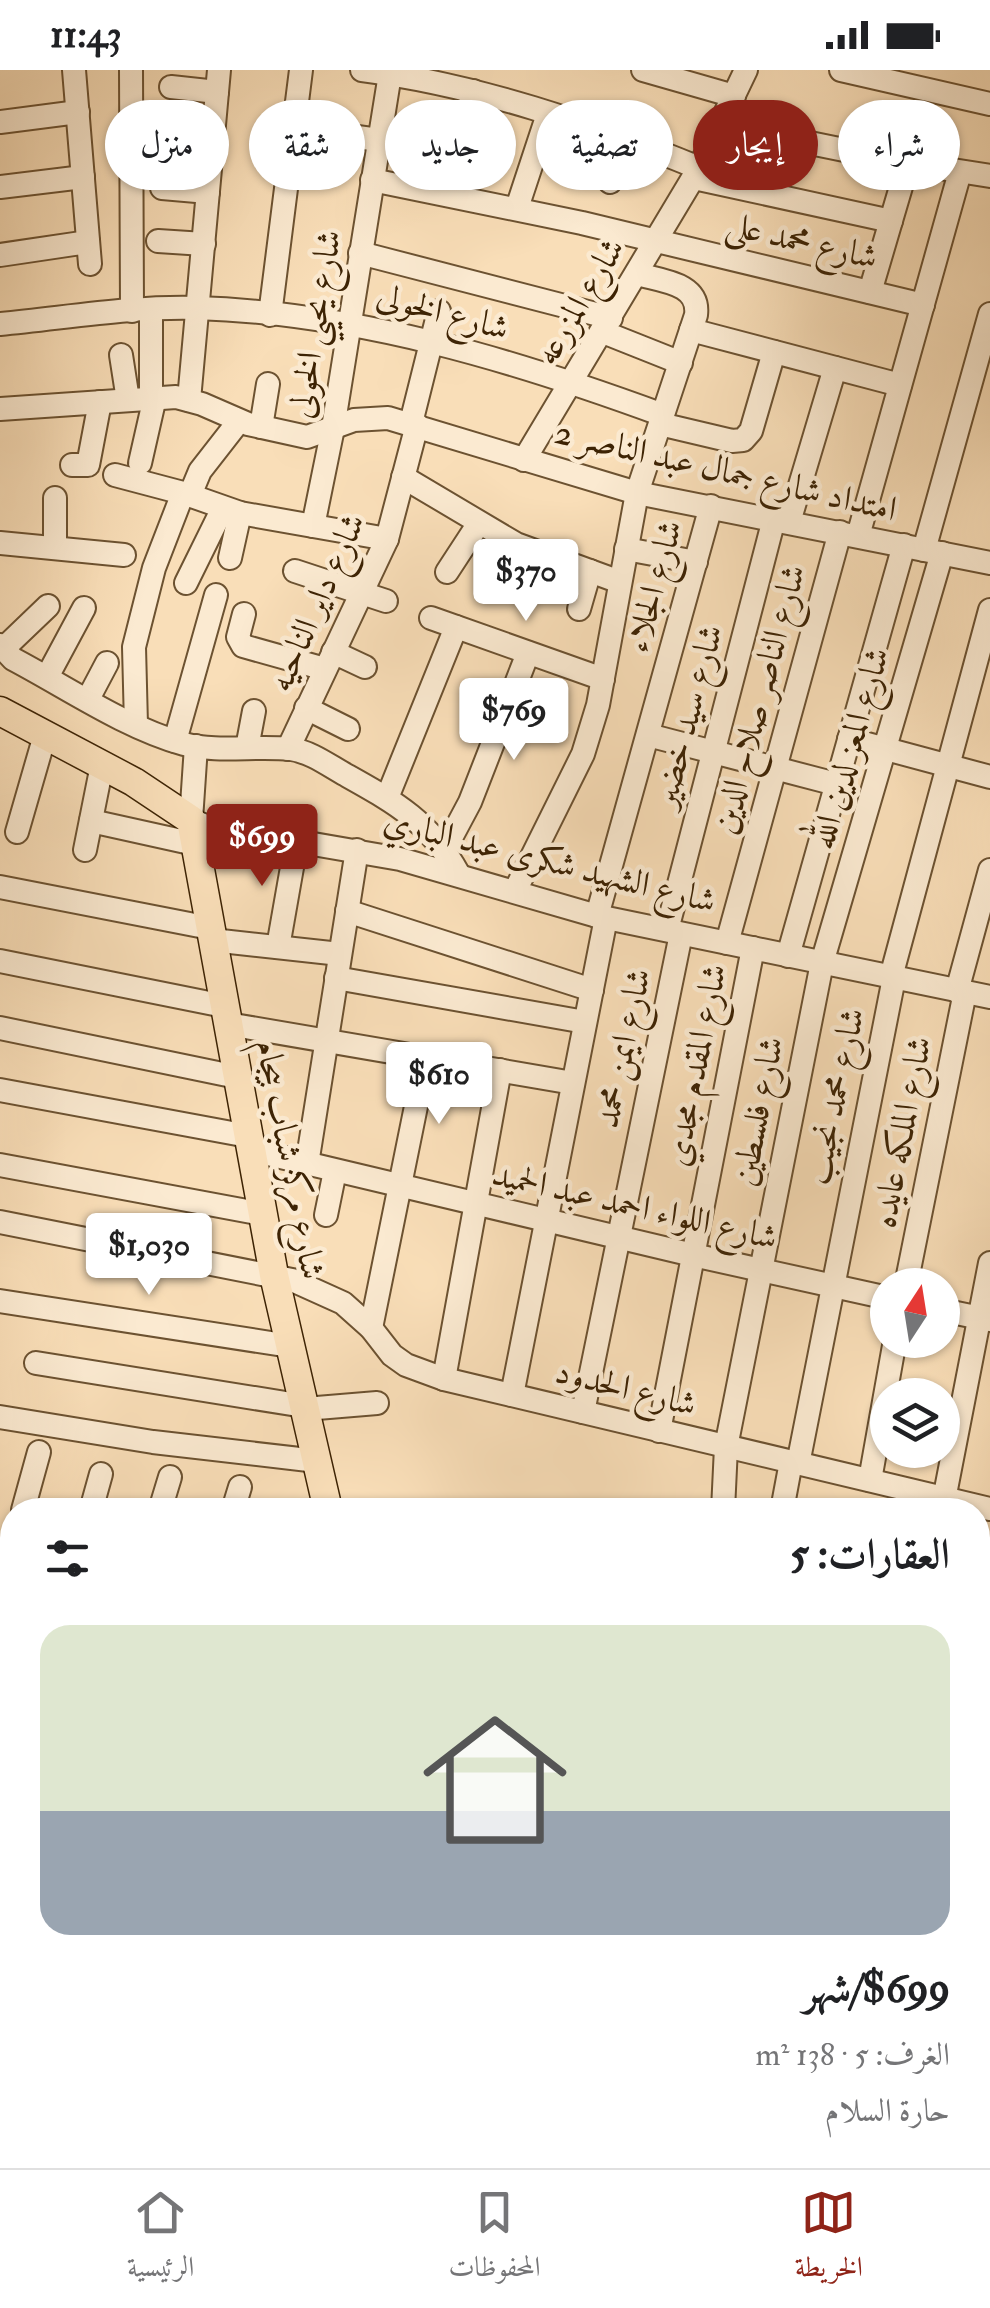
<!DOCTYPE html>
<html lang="ar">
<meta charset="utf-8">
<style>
body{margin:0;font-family:"IM FELL Double Pica",Amiri,serif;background:#f2f2f2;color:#202124;direction:rtl;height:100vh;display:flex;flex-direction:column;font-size:38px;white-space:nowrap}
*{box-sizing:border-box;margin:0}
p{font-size:32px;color:#757577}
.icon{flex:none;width:55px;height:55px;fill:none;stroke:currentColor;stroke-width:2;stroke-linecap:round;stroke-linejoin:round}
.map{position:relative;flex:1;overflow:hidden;direction:ltr}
.sheet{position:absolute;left:0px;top:1428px;width:990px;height:672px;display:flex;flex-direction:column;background:#fff;border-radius:40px 40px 0 0;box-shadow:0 2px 8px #0004;direction:rtl}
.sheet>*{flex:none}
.top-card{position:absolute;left:30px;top:30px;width:930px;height:90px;direction:rtl;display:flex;gap:20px}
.needle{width:65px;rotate:12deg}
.tools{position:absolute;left:870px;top:1198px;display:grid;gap:20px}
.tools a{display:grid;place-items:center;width:90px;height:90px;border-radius:50%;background:#fff;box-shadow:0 2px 8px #0004;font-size:50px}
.price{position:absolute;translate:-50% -85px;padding:0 22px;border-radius:10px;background:#fff;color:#222;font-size:32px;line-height:65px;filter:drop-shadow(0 2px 5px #0008)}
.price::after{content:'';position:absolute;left:50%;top:60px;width:30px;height:22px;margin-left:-15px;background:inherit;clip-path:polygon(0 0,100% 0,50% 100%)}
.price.current{background:#8f2418;color:#fff}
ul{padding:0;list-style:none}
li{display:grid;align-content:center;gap:20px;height:530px;padding:0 40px}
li+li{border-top:2px solid #e0e0e0}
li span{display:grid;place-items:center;height:310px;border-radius:30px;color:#555}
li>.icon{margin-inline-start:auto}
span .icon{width:180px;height:180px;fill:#fffc;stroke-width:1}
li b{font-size:42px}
h2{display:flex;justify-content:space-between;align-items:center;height:120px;padding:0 40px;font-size:42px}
.chip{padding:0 35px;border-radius:45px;background:#fff;box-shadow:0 2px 8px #0004;font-size:35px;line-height:90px}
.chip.current{background:#8f2418;color:#fff}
.status{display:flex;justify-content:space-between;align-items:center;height:70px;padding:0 50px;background:#fff;direction:ltr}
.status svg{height:28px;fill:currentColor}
.tabs{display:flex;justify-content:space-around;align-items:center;height:140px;border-top:2px solid #e0e0e0;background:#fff;font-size:28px;color:#757577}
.tabs a{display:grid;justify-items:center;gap:5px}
.tabs .current{color:#8f2418}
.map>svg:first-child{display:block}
</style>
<div class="status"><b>11:43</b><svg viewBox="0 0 49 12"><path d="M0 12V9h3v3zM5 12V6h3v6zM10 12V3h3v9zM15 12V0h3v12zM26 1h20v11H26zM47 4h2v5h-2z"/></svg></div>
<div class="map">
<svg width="990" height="2098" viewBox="0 0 990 2098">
<rect width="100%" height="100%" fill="#f9deb8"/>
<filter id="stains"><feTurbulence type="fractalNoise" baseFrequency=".002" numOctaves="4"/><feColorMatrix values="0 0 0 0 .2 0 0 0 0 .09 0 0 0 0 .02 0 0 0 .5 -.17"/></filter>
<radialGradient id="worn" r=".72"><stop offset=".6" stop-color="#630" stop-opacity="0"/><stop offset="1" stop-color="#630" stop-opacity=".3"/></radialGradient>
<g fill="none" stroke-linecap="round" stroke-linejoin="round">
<defs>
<g id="minor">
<path d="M74,0L90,194"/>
<path d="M131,0L132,241"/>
<path d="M362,0C478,15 591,54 699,98"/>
<path d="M643,0L734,26"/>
<path d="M841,0L990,34"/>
<path d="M171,17L217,22"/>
<path d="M0,52L78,42"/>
<path d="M722,55L908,93L990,106"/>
<path d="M321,62L379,70"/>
<path d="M168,64L213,69"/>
<path d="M694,108L891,151"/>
<path d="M372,110L582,153L923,235"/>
<path d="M610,112L626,70"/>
<path d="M0,117L83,107"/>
<path d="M162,118L208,122"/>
<path d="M448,125L473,21"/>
<path d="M517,138L548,44"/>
<path d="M158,171L204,174"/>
<path d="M360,183L611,248"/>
<path d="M0,185L88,172"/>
<path d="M870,222L908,93"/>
<path d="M270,245L301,0"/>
<path d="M0,254C65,248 132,236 197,238C358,243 513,290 663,345"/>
<path d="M691,260L900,315"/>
<path d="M603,262L681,293"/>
<path d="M121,285L128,330"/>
<path d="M151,328V239"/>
<path d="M189,330L219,0"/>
<path d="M0,339L176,327L202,334L248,354L307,367L354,350L388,348L637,423L990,493"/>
<path d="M411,353L439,241"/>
<path d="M660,354L732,371L743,370L751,361L774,282"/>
<path d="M261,357L268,314"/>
<path d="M524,390L699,98L746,0"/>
<path d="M140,393L155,327"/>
<path d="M72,395H88L100,332"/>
<path d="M115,405L183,423L240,443L387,469"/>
<path d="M403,407L516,474L620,512"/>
<path d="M190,425L200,401L239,351"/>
<path d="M55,428V478"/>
<path d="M789,452L835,298"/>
<path d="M313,456L333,358L390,4"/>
<path d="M858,466L960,102"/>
<path d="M0,473L124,485"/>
<path d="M626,479L696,492"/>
<path d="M924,480L990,244"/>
<path d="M230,488L240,443"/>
<path d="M295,501L386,531"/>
<path d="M447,502L479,453"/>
<path d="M186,513L223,438"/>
<path d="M579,539L590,501"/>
<path d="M244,544L238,567L243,576L325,599"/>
<path d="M431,548L603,609"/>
<path d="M0,575L13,589C68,618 124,657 184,674C218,683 256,675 291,679C311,682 328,695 346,705C396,733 429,751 458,803"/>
<path d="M3,579L48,536"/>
<path d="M333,582L365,597"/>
<path d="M47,607L84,538"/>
<path d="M88,629L107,593"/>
<path d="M306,638L348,659"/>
<path d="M136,655L134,577L154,498L183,423"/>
<path d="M648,665L836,714"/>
<path d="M849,669L990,707"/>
<path d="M175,671L216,525"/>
<path d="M196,676L191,750L203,755L400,789L597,846L990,927"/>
<path d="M247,678L254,641"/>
<path d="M288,679L387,469L417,355"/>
<path d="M387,728L456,557"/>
<path d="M91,751L195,774"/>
<path d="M17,762L45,665"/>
<path d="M445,779L470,732L528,583"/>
<path d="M85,780L102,695"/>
<path d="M0,817L210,858"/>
<path d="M515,821L583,684L598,635L637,423L696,245C700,213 662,211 637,204"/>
<path d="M347,841L592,920"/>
<path d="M597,846L711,436"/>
<path d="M667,860L774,449"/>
<path d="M212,870L340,884"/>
<path d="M727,873L840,462"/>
<path d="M278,877L297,769"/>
<path d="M788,886L904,475"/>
<path d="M0,891L224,936"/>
<path d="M891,907L990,540"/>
<path d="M336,908L585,952"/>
<path d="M957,921L990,800"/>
<path d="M228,954L573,1013"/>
<path d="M0,958L237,1007"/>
<path d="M0,1020L248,1066"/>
<path d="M251,1080L693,1185L888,1228"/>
<path d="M307,1094L357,780"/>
<path d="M0,1095L263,1144"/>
<path d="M326,1145L335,1101"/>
<path d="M0,1152L292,1210L343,1233L371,1258L392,1285L406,1295L444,1309L990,1439"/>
<path d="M906,1215L965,922"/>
<path d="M0,1231L290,1276"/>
<path d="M942,1240L990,1250"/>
<path d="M371,1258L426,987"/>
<path d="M36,1293L304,1336"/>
<path d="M444,1309L500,1000"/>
<path d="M512,1325L606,848"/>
<path d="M305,1339L377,1333"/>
<path d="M583,1342L681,864"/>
<path d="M0,1347L153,1372L317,1391"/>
<path d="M659,1361L753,878"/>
<path d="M798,1394L894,908"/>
<path d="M870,1410L895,1270"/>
<path d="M23,1440L39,1382"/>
<path d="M91,1440L101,1404"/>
<path d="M160,1440L170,1407"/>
<path d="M233,1440L240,1417"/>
<path d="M723,1440L726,1377L822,893L942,483"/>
<path d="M782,1440L791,1392"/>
<path d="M942,1440L990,1193"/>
<path d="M0,1527L12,1480"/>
<path d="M978,1621L990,1565"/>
<path d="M0,1646L12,1650"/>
<path d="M978,1693L990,1696"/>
<path d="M0,1751L12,1717"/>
<path d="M0,1809L12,1818"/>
<path d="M978,1978L990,1918"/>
<path d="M978,2021L990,2024"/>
<path d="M61,2088V2098"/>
<path d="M124,2088L125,2098"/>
<path d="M227,2088L228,2098"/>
<path d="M292,2088L293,2098"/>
<path d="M367,2088V2098"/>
<path d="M554,2088L593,2098"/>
<path d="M190,2098L191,2088"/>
<path d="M802,2098L805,2088"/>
<path d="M878,2098L880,2088"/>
<path d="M952,2098L954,2088"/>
</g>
<g id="major">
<path d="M0,641L134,712L191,750L274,1205L328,1440"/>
<path d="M466,2088L468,2098"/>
</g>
</defs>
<use href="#minor" stroke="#6c5231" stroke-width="26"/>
<use href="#major" stroke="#3d2304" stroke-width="31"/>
<use href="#minor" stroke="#fbead1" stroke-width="22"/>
<use href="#major" stroke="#f9deb8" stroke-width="28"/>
</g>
<g text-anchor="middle" stroke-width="9" stroke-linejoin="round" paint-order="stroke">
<g font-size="35" fill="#3d2304" stroke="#fbead1">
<text transform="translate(802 170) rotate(13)" y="12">شارع محمد على</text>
<text transform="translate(579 231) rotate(-59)" y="12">شارع المزرعه</text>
<text transform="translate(443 241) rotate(15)" y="12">شارع الخولى</text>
<text transform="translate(314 254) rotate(-81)" y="12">شارع يحيي الخولى</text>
<text transform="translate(726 400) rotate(13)" y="12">امتداد شارع جمال عبد الناصر 2</text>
<text transform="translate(653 516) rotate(-75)" y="12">شارع الجلاء</text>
<text transform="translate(316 532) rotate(-66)" y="12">شارع داير الناحيه</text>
<text transform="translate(758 629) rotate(-75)" y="12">شارع الناصر صلاح الدين</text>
<text transform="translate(687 646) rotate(-75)" y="12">شارع سيد خضير</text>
<text transform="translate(849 678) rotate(-74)" y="12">شارع المعز لدين الله</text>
<text transform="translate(550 790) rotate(14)" y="12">شارع الشهيد شكرى عبد الباري</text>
<text transform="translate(622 978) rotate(-78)" y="12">شارع ايمن محمد</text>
<text transform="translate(695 995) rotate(-79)" y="12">شارع المقدم مجدي</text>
<text transform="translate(834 1026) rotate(-78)" y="12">شارع محمد نجيب</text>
<text transform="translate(757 1041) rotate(-79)" y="12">شارع فلسطين</text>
<text transform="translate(901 1062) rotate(-79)" y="12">شارع الملكه عايده</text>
<text transform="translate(291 1089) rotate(79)" y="12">شارع مركز شباب بيجام</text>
<text transform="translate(635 1135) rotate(13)" y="12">شارع اللواء احمد عبد الحميد</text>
<text transform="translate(626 1317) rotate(14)" y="12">شارع الحدود</text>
</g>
</g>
<rect width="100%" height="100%" filter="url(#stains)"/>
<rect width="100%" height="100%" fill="url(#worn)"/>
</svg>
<div class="tools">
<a><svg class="needle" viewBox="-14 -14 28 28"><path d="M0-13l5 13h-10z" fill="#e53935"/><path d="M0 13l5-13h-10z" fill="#757577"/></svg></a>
<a><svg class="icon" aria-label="layers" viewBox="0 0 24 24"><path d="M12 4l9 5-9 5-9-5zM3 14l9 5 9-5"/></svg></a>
</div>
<b class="price" style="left:526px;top:554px">$370</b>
<b class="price" style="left:514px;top:693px">$769</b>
<b class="price current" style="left:262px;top:819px">$699</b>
<b class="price" style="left:439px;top:1057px">$610</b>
<b class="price" style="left:149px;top:1228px">$1,030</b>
<div class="top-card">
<a class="chip">شراء</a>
<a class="chip current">إيجار</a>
<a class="chip">تصفية</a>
<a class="chip">جديد</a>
<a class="chip">شقة</a>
<a class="chip">منزل</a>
</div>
<section class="sheet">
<h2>العقارات: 5<svg class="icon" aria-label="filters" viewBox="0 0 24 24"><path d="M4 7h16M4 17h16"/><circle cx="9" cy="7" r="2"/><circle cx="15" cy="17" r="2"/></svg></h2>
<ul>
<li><span style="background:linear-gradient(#dfe7d0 60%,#9aa5b1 0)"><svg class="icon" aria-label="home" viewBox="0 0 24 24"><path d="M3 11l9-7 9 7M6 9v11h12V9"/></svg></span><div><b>$699/شهر</b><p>الغرف: 5 · 138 m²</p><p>حارة السلام</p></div></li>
</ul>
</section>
</div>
<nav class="tabs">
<a class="current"><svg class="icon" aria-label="map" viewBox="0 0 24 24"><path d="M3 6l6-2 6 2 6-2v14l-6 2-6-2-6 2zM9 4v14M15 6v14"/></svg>الخريطة</a>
<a><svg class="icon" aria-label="saved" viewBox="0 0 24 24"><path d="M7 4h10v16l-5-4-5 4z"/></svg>المحفوظات</a>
<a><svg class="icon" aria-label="home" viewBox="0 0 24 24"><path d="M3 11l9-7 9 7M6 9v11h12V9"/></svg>الرئيسية</a>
</nav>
